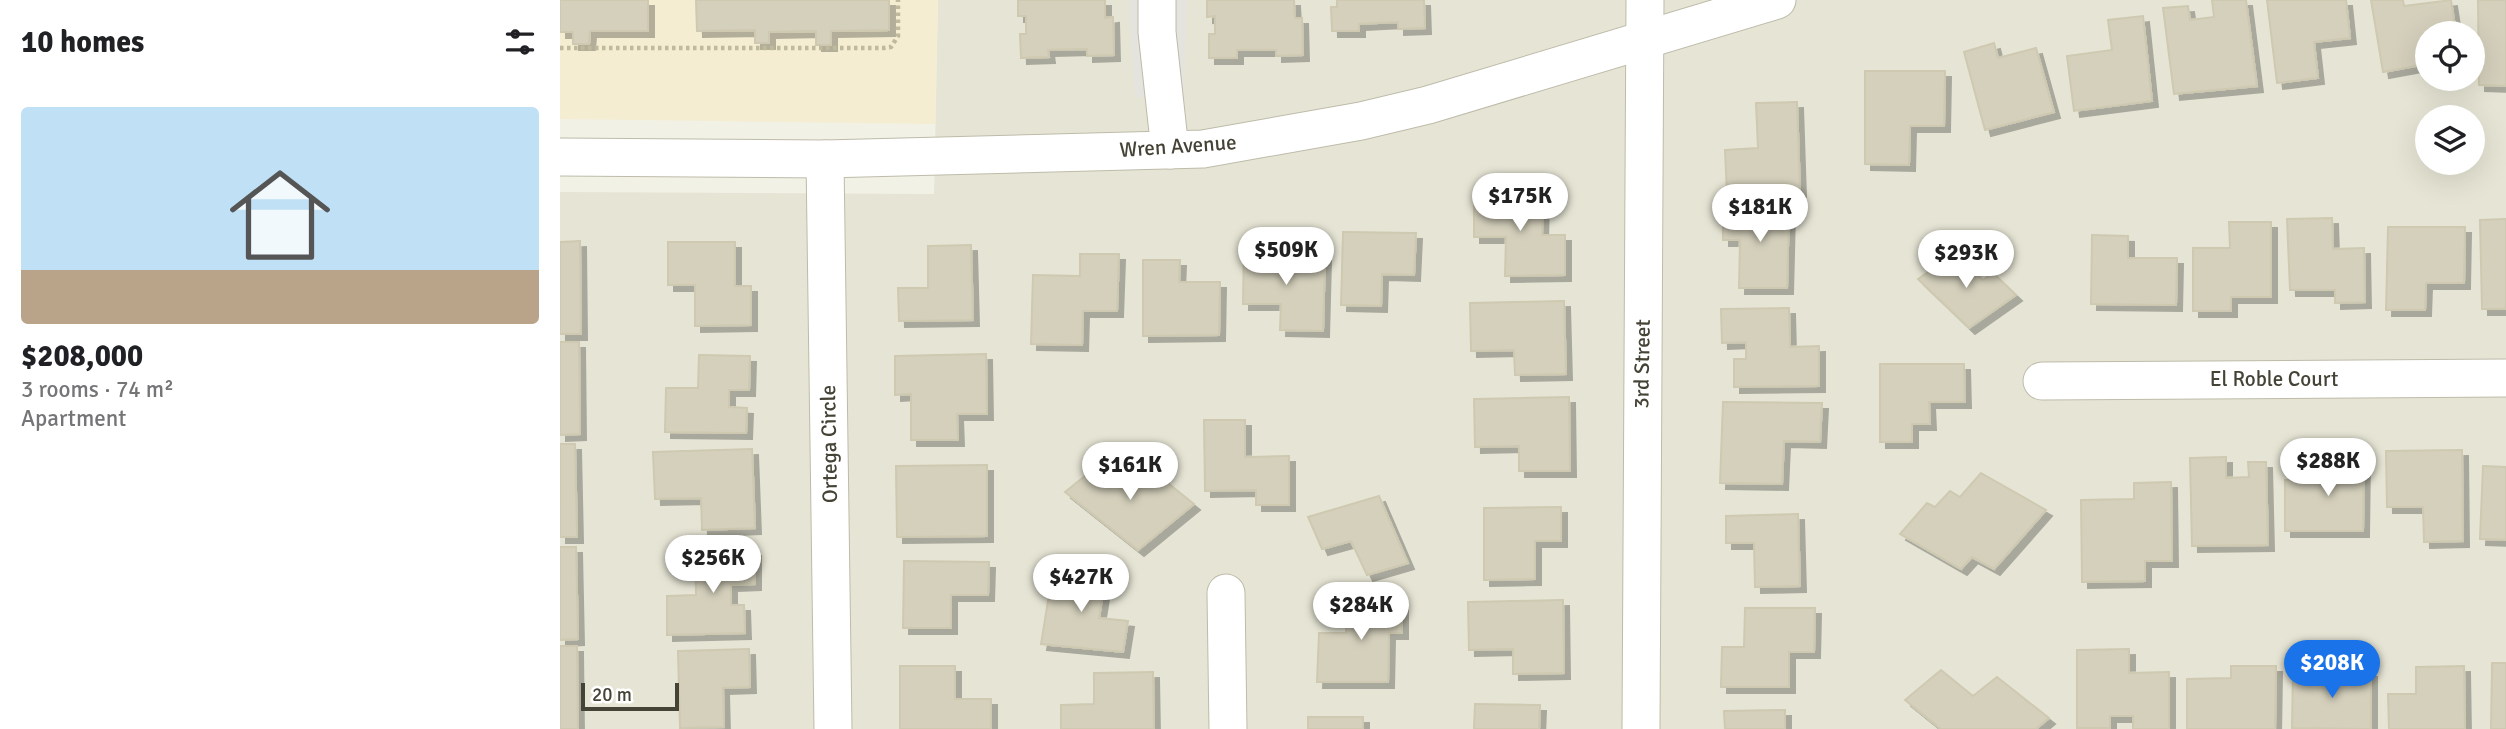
<!DOCTYPE html>
<meta charset="utf-8">
<style>
body{margin:0;font-family:Signika,sans-serif;background:#f2f2f2;color:#202124;height:100vh;display:flex;flex-direction:column;font-size:26px;white-space:nowrap}
*{box-sizing:border-box;margin:0}
p{font-size:23px;color:#757577}
.icon{flex:none;width:38px;height:38px;fill:none;stroke:currentColor;stroke-width:2;stroke-linecap:round;stroke-linejoin:round}
.map{position:relative;flex:1;overflow:hidden}
.side{display:flex;flex-direction:column;background:#fff;width:560px}
.side>*{flex:none}
.buttons{position:absolute;left:1855px;top:21px;display:grid;gap:14px}
.buttons a{display:grid;place-items:center;width:70px;height:70px;border-radius:50%;background:#fff;box-shadow:0 7px 28px #0002;font-size:35px}
.scale{position:absolute;left:21px;bottom:18px;width:98px;box-sizing:border-box;padding-left:7px;border:4px solid #454236;border-top:0;font-size:19px;line-height:24px;white-space:nowrap;color:#454236;-webkit-text-stroke:5px #fff;paint-order:stroke}
.price{position:absolute;translate:-50% -60px;padding:0 16px;border-radius:24px;background:#fff;color:#222;font-size:23px;line-height:46px;filter:drop-shadow(0 2px 4px #0008)}
.price::after{content:'';position:absolute;left:50%;top:42px;width:21px;height:16px;margin-left:-10px;background:inherit;clip-path:polygon(0 0,100% 0,50% 100%)}
.price.selected{background:#1a73e8;color:#fff}
ul{padding:0;list-style:none}
li{display:grid;align-content:center;gap:14px;height:371px;padding:0 21px}
li+li{border-top:2px solid #e0e0e0}
li span{display:grid;place-items:center;height:217px;border-radius:7px;color:#555}
li>.icon{margin-inline-start:auto}
span .icon{width:126px;height:126px;fill:#fffc;stroke-width:1}
li b{font-size:30px}
h2{display:flex;justify-content:space-between;align-items:center;height:84px;padding:0 21px;font-size:30px}
main{display:flex;flex:1;min-height:0}
.map>svg:first-child{display:block}
</style>
<main>
<section class="side">
<h2>10 homes<svg class="icon" aria-label="filters" viewBox="0 0 24 24"><path d="M4 7h16M4 17h16"/><circle cx="9" cy="7" r="2"/><circle cx="15" cy="17" r="2"/></svg></h2>
<ul>
<li><span style="background:linear-gradient(#bfe0f5 75%,#b9a48a 0)"><svg class="icon" aria-label="home" viewBox="0 0 24 24"><path d="M3 11l9-7 9 7M6 9v11h12V9"/></svg></span><div><b>$208,000</b><p>3 rooms · 74 m²</p><p>Apartment</p></div></li>
</ul>
</section>
<div class="map">
<svg width="1946" height="729" viewBox="0 0 1946 729">
<defs>
<filter id="shadow"><feDropShadow dx="6" dy="6" stdDeviation="0" flood-color="#0004"/></filter>
</defs>
<rect width="100%" height="100%" fill="#f2f1e6"/>
<path fill="#e6e5d5" fill-rule="evenodd" d="M378,0H1946V729H0V192L374,194ZM1867,33H1913V79H1867ZM1867,117H1913V163H1867Z"/>
<path fill="#f4edd2" d="M0,0H378L375,124L0,119Z"/>
<path fill="#e4e3de" d="M569,0H627L624,90L575,98Z"/>
<g fill="#d4d0bc" stroke="#cec9b0" stroke-width="2" filter="url(#shadow)">
<path d="M0,0H88V31H30L29,44H13V32H0Z"/>
<path d="M136,0H329V30L271,31V45H256V31L209,32V43H195V30L137,31Z"/>
<path d="M458,0H545V18L553,17L554,55L527,56V49L488,50L489,57L461,58L460,34H466V16H458Z"/>
<path d="M647,0H734L735,18H742L743,55L716,56V50H677V58H649V34H655V16L647,17Z"/>
<path d="M777,0H864L865,28L838,29V22L799,24V31H772L771,7H777Z"/>
<path d="M1652,0H1686L1697,86L1614,94L1603,8L1628,6L1630,20L1654,17Z"/>
<path d="M1707,0H1786L1790,38L1754,42L1758,78L1717,83Z"/>
<path d="M1811,0H1843L1844,6L1891,0L1896,33H1867V64L1823,72Z"/>
<path d="M1918,0H1946V86L1919,85Z"/>
<path d="M1583,16L1592,101L1514,111L1507,56L1552,50L1548,20Z"/>
<path d="M1434,43L1438,58L1476,48L1494,112L1425,130L1404,52Z"/>
<path d="M1305,71H1385L1384,126H1350L1349,165L1305,164Z"/>
<path d="M1237,102L1240,191L1167,194L1165,150L1198,148L1196,103Z"/>
<path d="M914,194H983L982,235H1005V275L945,276L946,237H914Z"/>
<path d="M1163,207H1229L1227,288H1179L1180,240H1163Z"/>
<path d="M1772,218L1773,249L1804,248L1805,302L1775,303V290H1730L1727,219Z"/>
<path d="M1946,219V309H1922L1920,220Z"/>
<path d="M1669,222H1711V297H1671V311H1633V248H1670Z"/>
<path d="M1828,227H1905L1904,283H1866L1865,310H1826Z"/>
<path d="M783,232L856,233L854,275L822,274L821,306L781,305Z"/>
<path d="M1532,235L1568,236V258H1617L1616,305L1531,304Z"/>
<path d="M20,241L21,334H0V242Z"/>
<path d="M108,242H175V286H191V325L135,326V285H108Z"/>
<path d="M411,245L413,320L339,321L338,288H368V246Z"/>
<path d="M684,245H713V267H736L737,255H765L763,331L720,330L721,304H683Z"/>
<path d="M520,254H559L557,311H523L522,345L471,344L473,275L520,276Z"/>
<path d="M1394,254L1423,280L1433,273L1456,295L1409,328L1358,279Z"/>
<path d="M583,260H620L619,282H660L659,335L583,336Z"/>
<path d="M1004,301L1006,374L955,375L954,350L911,351L910,303Z"/>
<path d="M1229,308L1230,347L1259,346V386L1174,387V359H1186V342L1162,343L1161,309Z"/>
<path d="M0,342H19L20,434L0,435Z"/>
<path d="M426,354L427,414H397L398,440H351V394L335,395V356Z"/>
<path d="M139,355L190,356L189,390H169V407L187,408L186,433L105,432L106,388H138Z"/>
<path d="M1320,364H1404L1405,402H1369L1370,424H1352V442H1320Z"/>
<path d="M1009,397L1010,471H959V446L915,447L914,399Z"/>
<path d="M1163,402L1262,403L1260,442L1224,441L1222,484L1160,483Z"/>
<path d="M644,420H685V457L729,456V505H696V490L645,491Z"/>
<path d="M0,444H15L17,537H0Z"/>
<path d="M192,449L195,528L142,530L141,498L95,499L93,452Z"/>
<path d="M1902,450L1903,541L1864,542L1863,507H1827L1826,451Z"/>
<path d="M1772,452H1804L1803,531H1725V480H1772Z"/>
<path d="M1666,457V478L1689,477L1688,462H1706L1708,545L1632,546L1630,458Z"/>
<path d="M545,460L573,482L589,468L634,504L578,550L505,492Z"/>
<path d="M427,465V536L337,537L336,466Z"/>
<path d="M1923,466L1946,467V540L1920,539Z"/>
<path d="M1421,473L1486,510L1434,569L1412,557L1401,569L1340,534L1367,503L1375,507L1390,491L1400,497Z"/>
<path d="M1611,482L1612,561H1585V581L1522,582L1521,500L1574,499V483Z"/>
<path d="M819,496L848,563L807,575L791,541L762,549L748,517Z"/>
<path d="M1001,507V541H975V579L924,580V508Z"/>
<path d="M1238,514L1240,586L1195,587L1194,543H1166V516Z"/>
<path d="M0,547H16L18,639L0,640Z"/>
<path d="M195,550V584L171,585V605H184L185,633L107,635V596L136,595L135,551Z"/>
<path d="M344,561L429,562L428,595H391V628H343Z"/>
<path d="M493,570L546,575L539,618L568,621L563,652L481,644Z"/>
<path d="M787,597H842V633H829L828,682H757L759,633H786Z"/>
<path d="M1003,600L1004,673L953,674V649L909,650L908,602Z"/>
<path d="M1185,608H1255L1254,652H1229V687H1161L1162,647H1184Z"/>
<path d="M0,646H17L18,729H0Z"/>
<path d="M189,649L190,687L163,688L164,727L120,728L118,651Z"/>
<path d="M1569,649V673L1609,672V729H1573V716H1550V728H1517V650Z"/>
<path d="M1932,663H1946V729H1931Z"/>
<path d="M340,666H395V699H431V729H340Z"/>
<path d="M1671,666H1716L1715,729H1627V679L1671,678Z"/>
<path d="M1904,666L1905,729H1829L1828,694H1856V667Z"/>
<path d="M1381,670L1413,696L1437,677L1489,718L1476,729H1381L1345,700Z"/>
<path d="M1733,671H1811V729L1732,728Z"/>
<path d="M593,672L594,729H501V705L534,704V673Z"/>
<path d="M915,704L980,705L979,729H914Z"/>
<path d="M1225,710V729H1165L1164,711Z"/>
<rect x="748" y="717" width="55" height="12"/>
</g>
<g fill="none" stroke-linecap="round" stroke-linejoin="round">
<defs>
<g id="minor">
<path d="M597,0V32L610,150"/>
<path d="M0,157L265,159L643,149L801,121L868,105L1217,0"/>
<path d="M265,159L273,729"/>
<path d="M1482,381L1946,378"/>
<path d="M666,593L668,729"/>
<path d="M1081,729L1085,0"/>
</g>
</defs>
<use href="#minor" stroke="#bebba9" stroke-width="39"/>
<path stroke="#bfba9b" stroke-width="4.5" stroke-dasharray="3.5 3.5" stroke-linecap="butt" d="M0,48H324L331,47L338,36V0"/>
<use href="#minor" stroke="#fff" stroke-width="37"/>
</g>
<g text-anchor="middle" stroke-width="5" stroke-linejoin="round" paint-order="stroke">
<g font-size="21" fill="#454236" stroke="#fff">
<text transform="translate(618 146) rotate(-4)" y="7">Wren Avenue</text>
<text transform="translate(1082 364) rotate(-89)" y="7">3rd Street</text>
<text x="1714" y="386">El Roble Court</text>
<text transform="translate(269 444) rotate(-91)" y="7">Ortega Circle</text>
</g>
</g>
</svg>
<div class="buttons">
<a><svg class="icon" aria-label="locate" viewBox="0 0 24 24"><circle cx="12" cy="12" r="6"/><path d="M12 2v4M12 18v4M2 12h4M18 12h4"/></svg></a>
<a><svg class="icon" aria-label="layers" viewBox="0 0 24 24"><path d="M12 4l9 5-9 5-9-5zM3 14l9 5 9-5"/></svg></a>
</div>
<div class="scale">20 m</div>
<b class="price" style="left:960px;top:233px">$175K</b>
<b class="price" style="left:1200px;top:244px">$181K</b>
<b class="price" style="left:726px;top:287px">$509K</b>
<b class="price" style="left:1406px;top:290px">$293K</b>
<b class="price" style="left:1768px;top:498px">$288K</b>
<b class="price" style="left:570px;top:502px">$161K</b>
<b class="price" style="left:153px;top:595px">$256K</b>
<b class="price" style="left:521px;top:614px">$427K</b>
<b class="price" style="left:801px;top:642px">$284K</b>
<b class="price selected" style="left:1772px;top:700px">$208K</b>
</div>
</main>
